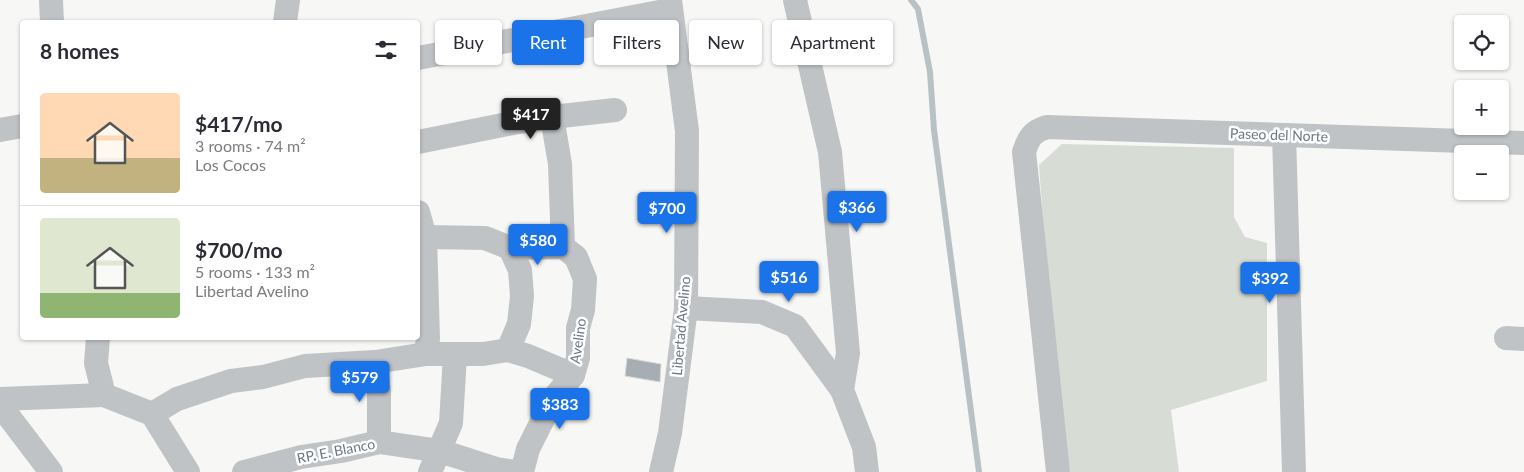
<!DOCTYPE html>
<meta charset="utf-8">
<style>
body{margin:0;font-family:Lato,sans-serif;background:#f2f2f3;color:#2b2b33;height:100vh;display:flex;flex-direction:column;font-size:19px;white-space:nowrap}
*{box-sizing:border-box;margin:0}
p{font-size:16px;color:#7c7c81}
.icon{flex:none;width:28px;height:28px;fill:none;stroke:currentColor;stroke-width:2;stroke-linecap:round;stroke-linejoin:round}
.map{position:relative;flex:1;overflow:hidden}
.sheet{position:absolute;left:20px;top:20px;width:400px;height:320px;display:flex;flex-direction:column;background:#fff;border-radius:5px;box-shadow:0 1px 4px #0004}
.sheet>*{flex:none}
.guide{position:absolute;left:435px;top:20px;width:475px;height:45px;display:flex;gap:10px}
.controls{position:absolute;left:1454px;top:15px;display:grid;gap:10px}
.controls a{display:grid;place-items:center;width:55px;height:55px;border-radius:5px;background:#fff;box-shadow:0 1px 4px #0004;font-size:25px}
.price{position:absolute;translate:-50% -42px;padding:0 11px;border-radius:5px;background:#1a73e8;color:#fff;font-size:16px;line-height:32px;filter:drop-shadow(0 1px 2px #0008)}
.price::after{content:'';position:absolute;left:50%;top:30px;width:15px;height:11px;margin-left:-8px;background:inherit;clip-path:polygon(0 0,100% 0,50% 100%)}
.price.active{background:#222;color:#fff}
ul{padding:0;list-style:none}
li{display:flex;align-items:center;gap:15px;height:125px;padding:0 20px}
li+li{border-top:1px solid #e1e1e2}
li span{display:grid;place-items:center;flex:none;width:140px;height:100px;border-radius:5px;color:#555}
li>.icon{margin-inline-start:auto}
span .icon{width:60px;height:60px;fill:#fffc;stroke-width:1}
li b{font-size:21px}
h2{display:flex;justify-content:space-between;align-items:center;height:60px;padding:0 20px;font-size:21px}
.chip{padding:0 18px;border-radius:5px;background:#fff;box-shadow:0 1px 4px #0004;font-size:18px;line-height:45px}
.chip.active{background:#1a73e8;color:#fff}
.map>svg:first-child{display:block}
</style>
<div class="map">
<svg width="1524" height="472" viewBox="0 0 1524 472">
<rect width="100%" height="100%" fill="#f7f7f5"/>
<path fill="#d7dcd4" d="M1062,144L1234,148V217L1245,237L1267,243V381L1171,410L1179,472H1067L1058,432L1039,165Z"/>
<g fill="none" stroke-linecap="round" stroke-linejoin="round">
<path stroke="#b8c2c5" stroke-width="6" d="M911,0L918,9L930,72L934,130L979,472"/>
</g>
<path fill="#a7aeb3" stroke="#d9d9d7" d="M627,358L661,364L660,382L625,376Z"/>
<g fill="none" stroke-linecap="round" stroke-linejoin="round">
<g stroke="#bfc3c6" stroke-width="24">
<path d="M51,0L52,22"/>
<path d="M795,0L830,152L848,353L842,390L864,447L867,472"/>
<path d="M285,22L288,0"/>
<path d="M418,58L670,10"/>
<path d="M552,117L615,110"/>
<path d="M0,130L22,126"/>
<path d="M1284,135L1294,472"/>
<path d="M418,142L513,123L552,117L560,164L563,247"/>
<path d="M418,212L425,237L428,338L426,354"/>
<path d="M425,237L485,238L510,248L563,247L576,257L585,279L583,310L578,328V358L573,375L553,399L528,449L522,472"/>
<path d="M686,308L762,312L795,326L842,390"/>
<path d="M98,338L96,363L104,395L152,414L188,472"/>
<path d="M1506,338L1524,339"/>
<path d="M508,350L519,324L522,296L520,270L510,248"/>
<path d="M375,362L379,391V442"/>
<path d="M0,399L104,395"/>
<path d="M0,405L51,472"/>
<path d="M152,414L177,399L231,381L263,377L305,366L375,362L426,354H483L508,350L528,356L573,375"/>
<path d="M244,472L301,457L341,451L379,442L440,451L496,469L516,472"/>
<path d="M430,472L451,423L455,355"/>
<path d="M661,472L670,433L686,308L687,131L670,0"/>
<path d="M1058,472L1024,152C1029,137 1032,132 1047,127L1524,143"/>
</g>
</g>
<g text-anchor="middle" stroke-width="5" stroke-linejoin="round" paint-order="stroke">
<g font-size="14" fill="#6a7782" stroke="#fff">
<text transform="translate(1279 135) rotate(2)" y="5">Paseo del Norte</text>
<text transform="translate(681 326) rotate(-85)" y="5">Libertad Avelino</text>
<text transform="translate(578 341) rotate(-82)" y="5">Avelino</text>
<text transform="translate(336 451) rotate(-11)" y="5">RP. E. Blanco</text>
</g>
</g>
</svg>
<div class="controls">
<a><svg class="icon" aria-label="locate" viewBox="0 0 24 24"><circle cx="12" cy="12" r="6"/><path d="M12 2v4M12 18v4M2 12h4M18 12h4"/></svg></a>
<a>+</a>
<a>−</a>
</div>
<b class="price active" style="left:531px;top:140px">$417</b>
<b class="price" style="left:857px;top:233px">$366</b>
<b class="price" style="left:667px;top:234px">$700</b>
<b class="price" style="left:538px;top:266px">$580</b>
<b class="price" style="left:789px;top:303px">$516</b>
<b class="price" style="left:1270px;top:304px">$392</b>
<b class="price" style="left:360px;top:403px">$579</b>
<b class="price" style="left:560px;top:430px">$383</b>
<div class="guide">
<a class="chip">Buy</a>
<a class="chip active">Rent</a>
<a class="chip">Filters</a>
<a class="chip">New</a>
<a class="chip">Apartment</a>
</div>
<section class="sheet">
<h2>8 homes<svg class="icon" aria-label="filters" viewBox="0 0 24 24"><path d="M4 7h16M4 17h16"/><circle cx="9" cy="7" r="2"/><circle cx="15" cy="17" r="2"/></svg></h2>
<ul>
<li><span style="background:linear-gradient(#ffd9b3 65%,#c2b280 0)"><svg class="icon" aria-label="home" viewBox="0 0 24 24"><path d="M3 11l9-7 9 7M6 9v11h12V9"/></svg></span><div><b>$417/mo</b><p>3 rooms · 74 m²</p><p>Los Cocos</p></div></li>
<li><span style="background:linear-gradient(#dfe7d0 75%,#8fb573 0)"><svg class="icon" aria-label="home" viewBox="0 0 24 24"><path d="M3 11l9-7 9 7M6 9v11h12V9"/></svg></span><div><b>$700/mo</b><p>5 rooms · 133 m²</p><p>Libertad Avelino</p></div></li>
</ul>
</section>
</div>
